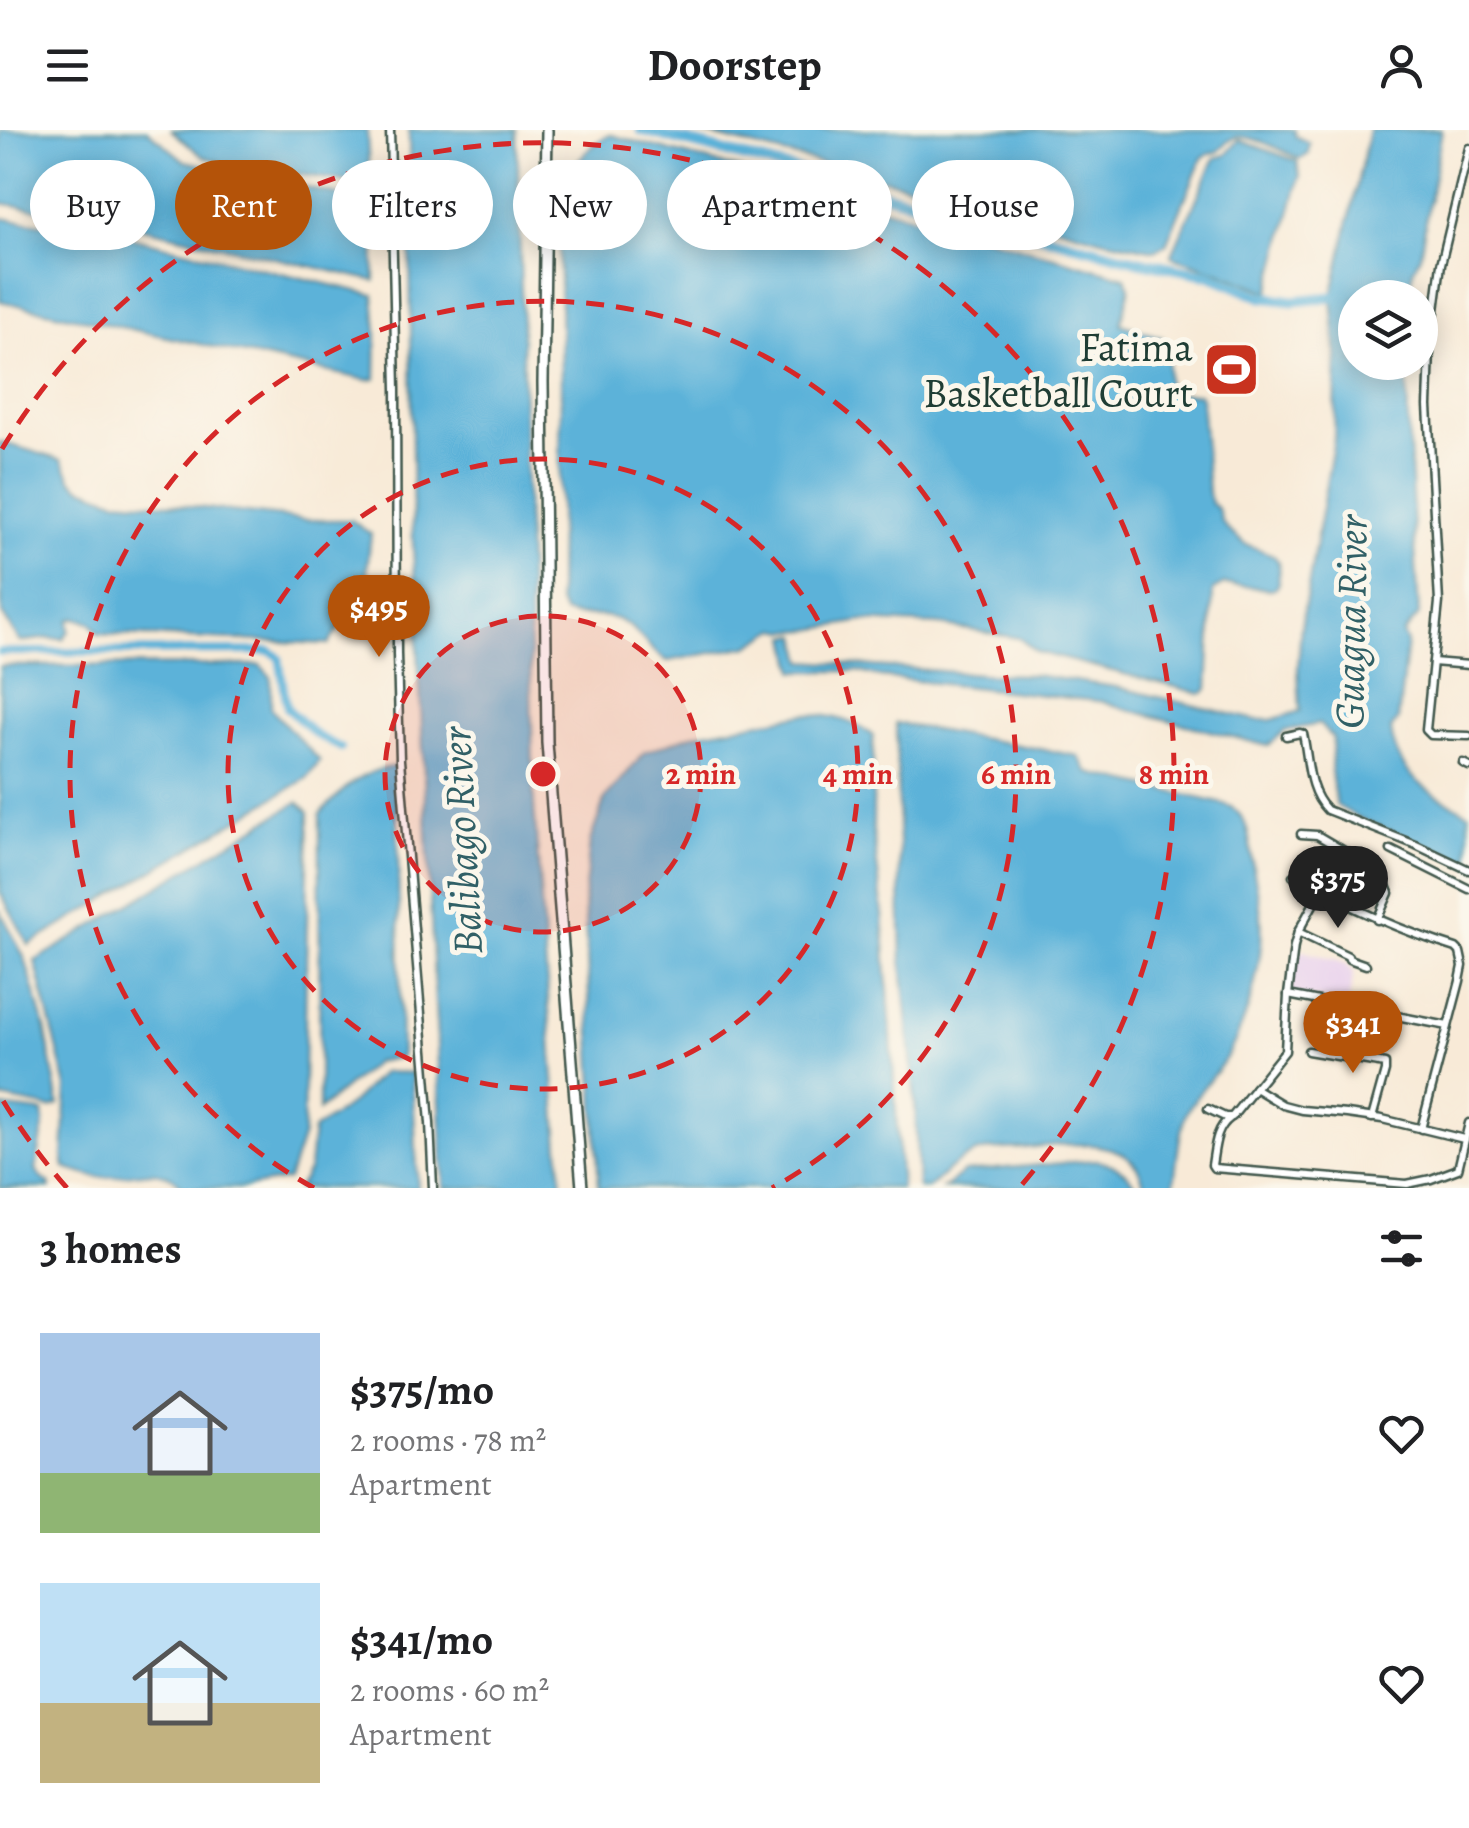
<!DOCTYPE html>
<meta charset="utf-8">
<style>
body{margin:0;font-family:Alegreya,serif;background:#f6f6f6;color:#202124;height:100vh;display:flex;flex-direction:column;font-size:38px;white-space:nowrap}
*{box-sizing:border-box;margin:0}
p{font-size:32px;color:#757577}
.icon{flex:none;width:55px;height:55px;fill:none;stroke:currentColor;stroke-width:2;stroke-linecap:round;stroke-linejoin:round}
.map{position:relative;height:1058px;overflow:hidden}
.details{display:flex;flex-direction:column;background:#fff;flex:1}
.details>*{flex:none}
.top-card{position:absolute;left:30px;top:30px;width:1410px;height:90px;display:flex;gap:20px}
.fabs{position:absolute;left:1338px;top:150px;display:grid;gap:20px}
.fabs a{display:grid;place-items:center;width:100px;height:100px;border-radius:50%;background:#fff;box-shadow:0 5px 25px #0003;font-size:50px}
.price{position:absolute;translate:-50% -85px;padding:0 22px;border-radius:35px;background:#b45309;color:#fff;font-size:32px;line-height:65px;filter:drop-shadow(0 2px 5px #0008)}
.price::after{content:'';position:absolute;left:50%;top:60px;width:30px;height:22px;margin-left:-15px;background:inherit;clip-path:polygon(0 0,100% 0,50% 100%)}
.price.selected{background:#222;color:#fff}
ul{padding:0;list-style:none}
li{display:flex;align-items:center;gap:30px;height:250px;padding:0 40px}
li span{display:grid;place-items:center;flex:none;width:280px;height:200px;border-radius:0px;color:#555}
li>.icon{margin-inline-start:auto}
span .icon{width:120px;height:120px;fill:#fffc;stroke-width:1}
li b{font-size:42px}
h2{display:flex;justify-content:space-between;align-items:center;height:120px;padding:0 40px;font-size:42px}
.chip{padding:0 35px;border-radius:45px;background:#fff;box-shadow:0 5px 25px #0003;font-size:35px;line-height:90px}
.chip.selected{background:#b45309;color:#fff}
header{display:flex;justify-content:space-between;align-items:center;height:130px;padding:0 40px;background:#fff;font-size:45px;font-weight:700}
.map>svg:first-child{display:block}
</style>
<header><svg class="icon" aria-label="menu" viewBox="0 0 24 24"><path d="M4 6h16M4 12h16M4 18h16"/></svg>Doorstep<svg class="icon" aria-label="person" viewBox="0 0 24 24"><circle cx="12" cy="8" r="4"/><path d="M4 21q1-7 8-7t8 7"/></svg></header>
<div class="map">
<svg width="1469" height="1058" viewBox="0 0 1469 1058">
<rect width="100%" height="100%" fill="#fbf7ec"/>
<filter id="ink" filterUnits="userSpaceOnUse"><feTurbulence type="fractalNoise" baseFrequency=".01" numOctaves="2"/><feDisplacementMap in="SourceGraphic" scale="20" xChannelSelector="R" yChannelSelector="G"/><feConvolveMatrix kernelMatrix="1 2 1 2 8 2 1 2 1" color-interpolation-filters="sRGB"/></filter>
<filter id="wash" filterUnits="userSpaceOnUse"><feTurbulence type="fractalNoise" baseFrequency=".0048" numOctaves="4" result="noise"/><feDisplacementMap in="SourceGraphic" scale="40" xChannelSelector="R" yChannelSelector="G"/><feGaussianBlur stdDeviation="2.25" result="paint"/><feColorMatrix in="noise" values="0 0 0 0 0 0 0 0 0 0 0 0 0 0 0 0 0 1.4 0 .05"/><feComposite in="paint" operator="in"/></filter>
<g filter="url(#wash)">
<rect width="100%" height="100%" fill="#f8ead7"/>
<path fill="#e9d2ed" d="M1296,819L1344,833L1354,842L1348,874L1290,864Z"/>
<g fill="#5cb2d9" stroke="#3e7886" stroke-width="2.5">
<path d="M0,0H147L185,31L374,73L375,151L122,93L0,73Z"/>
<path d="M171,0H367L369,44L366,54L223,33L202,26Z"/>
<path d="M409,0H517L534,675L562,1058H444L413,415Z"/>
<path d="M689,0H1295V6L1309,13L1308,24L1300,29C1285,22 1252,5 1237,7C1227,9 1225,18 1217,22C1211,24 1206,24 1202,28L1166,114L1155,120L1101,109L947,65Z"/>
<path d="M1369,0H1442L1420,125L1413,140L1409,167L1355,168V232L1407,233L1408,298L1419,485L1403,504L1407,512L1398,590L1391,599C1396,647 1430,662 1469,683V733L1359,688L1336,675L1331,642L1333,608L1319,594L1284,601L1268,616L1122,578L1106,572L880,547L857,541H795L788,506L798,505L804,531L981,544L1034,545L1116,557L1256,590H1271L1300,581L1298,538L1301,497L1334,310L1337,228L1332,167Z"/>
<path d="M611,5L854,70L1125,147L1130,157L1121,194L1163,208L1168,217L1167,260L1170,263L1199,264L1201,267L1208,363L1211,373L1218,379L1222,392L1228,400L1245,414L1273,425L1278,431L1279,453L1276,458L1270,459L1224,454L1213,460L1208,559L1204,563H1199L1037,522L1019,508L939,495L863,491L810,500L788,501L777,499L749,516L668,531C649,522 639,499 619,490C602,482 582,489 564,483L558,471L561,256L559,57C567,41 594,10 611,5Z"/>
<path d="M1239,10L1297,31L1300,46L1269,162L1219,142L1171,126L1215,28L1226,25Z"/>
<path d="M0,88L121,105L374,165L377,201L376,249L367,250L0,171Z"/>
<path d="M0,312L62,330L72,350L80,357L115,370L171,374L307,390H351L371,404L367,439L371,488L342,493L329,514L99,504L90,492L74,488L69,490V501L63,509L48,508L20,512L2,484Z"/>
<path d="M260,535L271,547V579L320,631L307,648L29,815L0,762V536Z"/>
<path d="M806,584C829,585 855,591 873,606V701L883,784L901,1058H599L584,769L590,711L605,669L645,622L694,604Z"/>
<path d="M896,593L1078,626L1089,643L1224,674C1249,682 1249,708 1252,731C1255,749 1259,767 1261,785C1265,827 1249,889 1227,926C1215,946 1197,961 1187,982C1178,1002 1177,1036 1173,1058H1144C1140,1003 1063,1014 1025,1018C1009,1019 986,1018 971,1025C955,1033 941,1046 928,1058H918L915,972L902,833Z"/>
<path d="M397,636L401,927L376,932L319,980L320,684C343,659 361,640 397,636Z"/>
<path d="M298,672L309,682L303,1005L288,1050L241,1058H183C164,1029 126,1050 97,1047C87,1046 75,1041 65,1038L63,1026L67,957L35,831Z"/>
<path d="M0,780L25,829L45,897L59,975L50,978L0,968Z"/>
<path d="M383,942L412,943L418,1058H298L309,1039L313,1000L348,976Z"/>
<path d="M0,977L43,982L44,994L36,1039L41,1048L49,1053L50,1058H0Z"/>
<path d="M1095,1030C1113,1034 1128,1039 1136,1058H943L964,1042Z"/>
</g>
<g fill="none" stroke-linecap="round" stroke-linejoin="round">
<path stroke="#5cb2d9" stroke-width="8" d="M0,522L270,521L279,527L287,578L316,605L341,618"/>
<path stroke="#5cb2d9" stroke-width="11" d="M641,0L1139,131L1209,145L1262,167L1293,171L1344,166"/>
</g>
</g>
<g filter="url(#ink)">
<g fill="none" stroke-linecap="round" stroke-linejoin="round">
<defs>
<g id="street">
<path d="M390,0L396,259L397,524L400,630L430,993L433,1058"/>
<path d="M1469,18L1441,134L1430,219L1428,276L1439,472L1426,600L1431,605L1469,606"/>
<path d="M1433,532L1469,535"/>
<path d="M1286,606L1300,603L1303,604C1309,630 1307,660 1327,680L1416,715L1469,740"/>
<path d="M1463,633L1469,636"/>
<path d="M1301,704L1317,705L1380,742L1389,763L1377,790"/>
<path d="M1391,720L1469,759"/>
<path d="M1293,746C1346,776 1398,800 1456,818L1460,822L1463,836L1460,851L1421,999"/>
<path d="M1298,802L1348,826L1349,829L1366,835"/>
<path d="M1288,865L1448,896"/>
<path d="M1308,921L1385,934V941L1372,988"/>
<path d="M1255,958L1283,975L1302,980L1347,984L1382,989L1464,1009"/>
<path d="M1208,979L1225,987H1232L1285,921L1288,865L1294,816L1298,802L1320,762"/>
<path d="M1230,988C1215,999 1215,1018 1212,1035L1214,1038L1407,1054L1431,1049L1458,1039L1469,993"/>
</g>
<path id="secondary" d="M547,0L543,252L547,613L582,1058"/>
</defs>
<use href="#street" stroke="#40574c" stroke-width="11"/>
<use href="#secondary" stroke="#40574c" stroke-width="14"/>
<use href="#street" stroke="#fff" stroke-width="6"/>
<use href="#secondary" stroke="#fff" stroke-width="9"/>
</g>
</g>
<circle cx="543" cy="644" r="158" fill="#d62828" fill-opacity=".12"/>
<g fill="none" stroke="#d62828" stroke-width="5" stroke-dasharray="18 12">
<circle cx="543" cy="644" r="158"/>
<circle cx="543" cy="644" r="315"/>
<path d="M314 1058A473 473 0 1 1 772 1058"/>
<path d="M67 1058A631 631 0 0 1 2 969M2 319A631 631 0 1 1 1019 1058"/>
</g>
<defs>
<symbol id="stadium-square" viewBox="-11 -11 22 22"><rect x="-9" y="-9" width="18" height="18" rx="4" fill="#c8321e" stroke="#fbf7ec"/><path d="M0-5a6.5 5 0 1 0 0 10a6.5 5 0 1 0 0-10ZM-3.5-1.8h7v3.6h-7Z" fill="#fff"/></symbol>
</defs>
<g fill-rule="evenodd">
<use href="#stadium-square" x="1200" y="208" width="63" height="63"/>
</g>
<g text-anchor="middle" stroke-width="10" stroke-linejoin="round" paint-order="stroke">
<g font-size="40" fill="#1f3d34" stroke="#fbf7ec" text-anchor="end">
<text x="1193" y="231">Fatima<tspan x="1193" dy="46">Basketball Court</tspan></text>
</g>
<g font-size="42" font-style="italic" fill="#316066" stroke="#fbf7ec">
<text transform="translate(1350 492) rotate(-89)" y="15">Guagua River</text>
<text transform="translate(461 711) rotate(-93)" y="15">Balibago River</text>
</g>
</g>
<circle cx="543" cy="644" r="15" fill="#d62828" stroke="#fbf7ec" stroke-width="5"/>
<g font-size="30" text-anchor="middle" font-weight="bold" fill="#d62828" stroke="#fbf7ec" stroke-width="10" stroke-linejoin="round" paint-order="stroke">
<text x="701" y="654">2 min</text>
<text x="858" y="654">4 min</text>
<text x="1016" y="654">6 min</text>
<text x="1174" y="654">8 min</text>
</g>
</svg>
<div class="fabs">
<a><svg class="icon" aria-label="layers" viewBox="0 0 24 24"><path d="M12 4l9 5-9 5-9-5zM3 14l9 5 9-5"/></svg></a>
</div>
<b class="price" style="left:379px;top:530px">$495</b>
<b class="price selected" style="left:1338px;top:801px">$375</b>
<b class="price" style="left:1353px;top:946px">$341</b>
<div class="top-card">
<a class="chip">Buy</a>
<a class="chip selected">Rent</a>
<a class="chip">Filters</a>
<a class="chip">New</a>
<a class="chip">Apartment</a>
<a class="chip">House</a>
</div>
</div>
<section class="details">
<h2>3 homes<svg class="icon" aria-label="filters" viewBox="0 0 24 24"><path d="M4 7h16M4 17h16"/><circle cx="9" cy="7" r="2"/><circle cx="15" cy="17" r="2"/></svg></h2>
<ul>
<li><span style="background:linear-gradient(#a9c7e8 70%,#8fb573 0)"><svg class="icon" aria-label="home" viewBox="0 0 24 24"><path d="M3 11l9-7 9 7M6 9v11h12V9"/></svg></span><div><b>$375/mo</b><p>2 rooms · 78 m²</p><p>Apartment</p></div><svg class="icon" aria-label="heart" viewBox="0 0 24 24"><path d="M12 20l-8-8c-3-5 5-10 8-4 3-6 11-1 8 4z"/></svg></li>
<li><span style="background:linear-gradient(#bfe0f5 60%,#c2b280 0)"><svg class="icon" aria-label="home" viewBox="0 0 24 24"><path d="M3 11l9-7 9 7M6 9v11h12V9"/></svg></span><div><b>$341/mo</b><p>2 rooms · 60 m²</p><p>Apartment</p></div><svg class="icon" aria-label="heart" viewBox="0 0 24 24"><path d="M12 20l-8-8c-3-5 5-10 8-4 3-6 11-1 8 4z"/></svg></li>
</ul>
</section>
